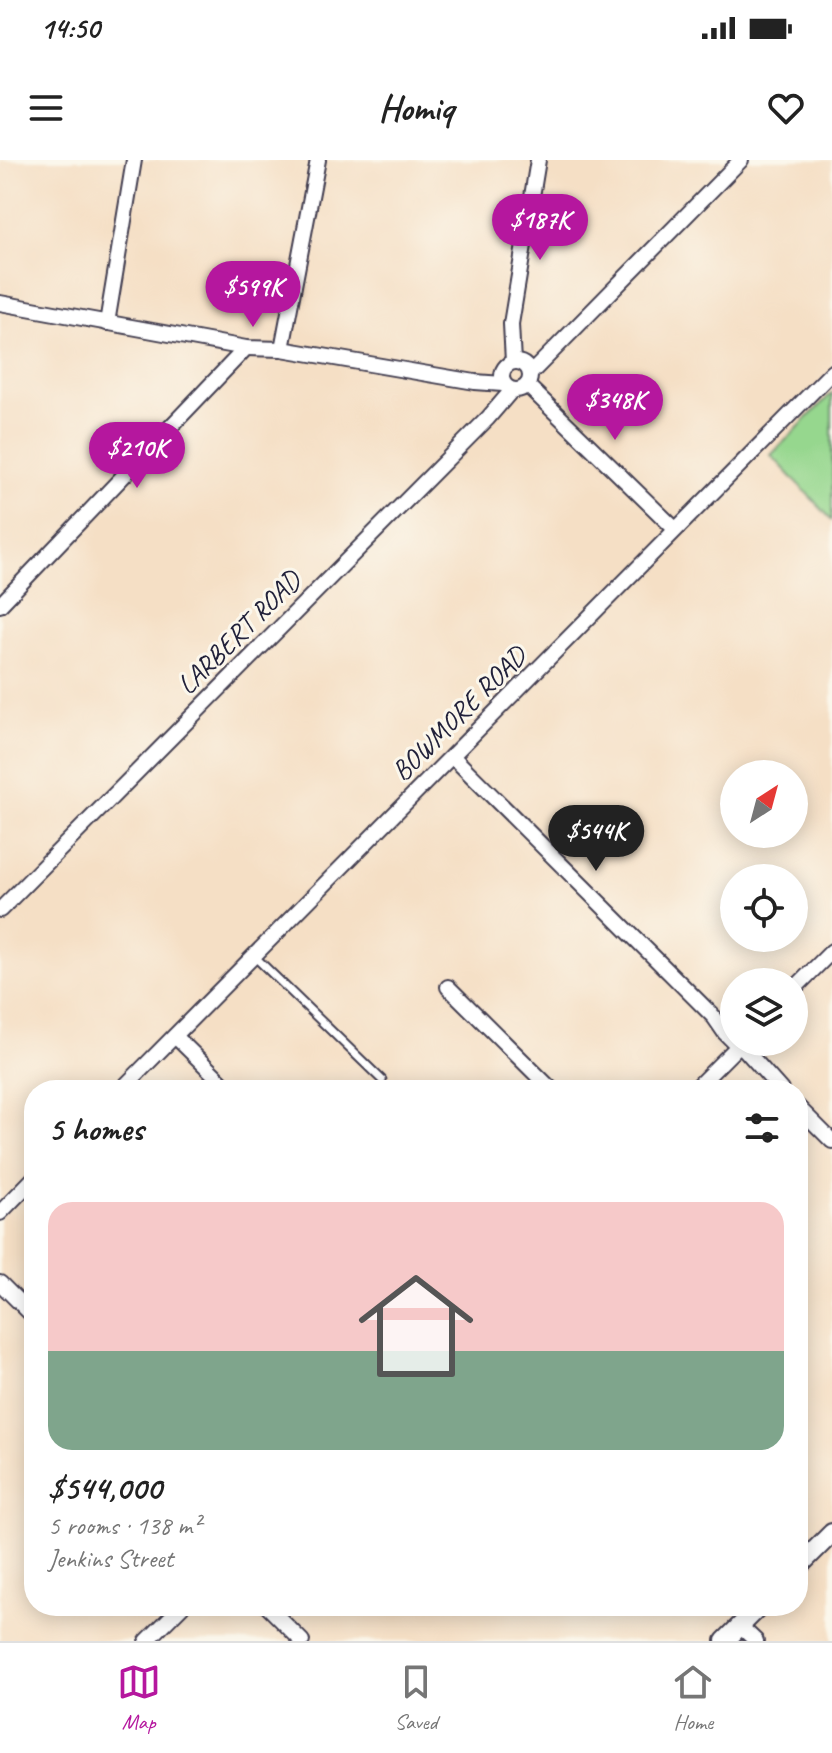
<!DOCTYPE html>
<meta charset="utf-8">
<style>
body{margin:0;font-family:Caveat,sans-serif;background:#f6f6f6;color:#222;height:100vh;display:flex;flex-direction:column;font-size:30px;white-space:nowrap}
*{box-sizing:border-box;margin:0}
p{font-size:26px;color:#767676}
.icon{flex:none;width:44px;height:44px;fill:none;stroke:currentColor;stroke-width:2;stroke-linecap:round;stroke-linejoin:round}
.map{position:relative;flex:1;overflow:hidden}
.drawer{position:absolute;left:24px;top:920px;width:784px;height:536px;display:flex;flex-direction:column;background:#fff;border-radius:32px;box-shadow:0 4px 20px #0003}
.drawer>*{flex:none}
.needle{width:52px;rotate:36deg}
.controls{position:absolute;left:720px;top:600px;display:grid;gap:16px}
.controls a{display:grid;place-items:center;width:88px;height:88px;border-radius:50%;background:#fff;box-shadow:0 4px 20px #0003;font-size:40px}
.price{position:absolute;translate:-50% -68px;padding:0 18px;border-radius:28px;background:#b5179e;color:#fff;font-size:26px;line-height:52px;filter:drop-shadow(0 2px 4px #0008)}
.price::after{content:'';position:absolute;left:50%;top:48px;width:24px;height:18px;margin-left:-12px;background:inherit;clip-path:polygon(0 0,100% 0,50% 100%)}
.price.current{background:#222;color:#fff}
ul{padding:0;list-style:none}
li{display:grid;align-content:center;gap:16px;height:424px;padding:0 24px}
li+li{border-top:2px solid #e0e0e0}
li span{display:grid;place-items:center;height:248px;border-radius:24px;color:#555}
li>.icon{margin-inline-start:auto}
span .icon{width:144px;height:144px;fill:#fffc;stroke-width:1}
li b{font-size:34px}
h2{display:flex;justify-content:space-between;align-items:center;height:96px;padding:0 24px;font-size:34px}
.status{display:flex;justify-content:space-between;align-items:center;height:56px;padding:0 40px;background:#fff;direction:ltr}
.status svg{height:22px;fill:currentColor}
header{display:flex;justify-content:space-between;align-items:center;height:104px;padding:0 24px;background:#fff;font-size:36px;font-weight:800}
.tabs{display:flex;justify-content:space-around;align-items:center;height:112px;border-top:2px solid #e0e0e0;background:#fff;font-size:22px;color:#767676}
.tabs a{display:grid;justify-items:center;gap:4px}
.tabs .current{color:#b5179e}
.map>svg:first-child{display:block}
</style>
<div class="status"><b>14:50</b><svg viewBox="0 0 49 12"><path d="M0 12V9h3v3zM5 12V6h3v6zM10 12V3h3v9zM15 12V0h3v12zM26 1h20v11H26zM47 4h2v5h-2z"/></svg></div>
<header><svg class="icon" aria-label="menu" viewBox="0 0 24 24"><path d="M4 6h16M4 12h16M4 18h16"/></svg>Homiq<svg class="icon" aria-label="heart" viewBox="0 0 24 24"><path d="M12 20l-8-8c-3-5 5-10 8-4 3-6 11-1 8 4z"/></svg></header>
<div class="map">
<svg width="832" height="1481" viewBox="0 0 832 1481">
<rect width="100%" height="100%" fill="#fbf7ec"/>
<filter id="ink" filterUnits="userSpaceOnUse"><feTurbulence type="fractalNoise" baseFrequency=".0125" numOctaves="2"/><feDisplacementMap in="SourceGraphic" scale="16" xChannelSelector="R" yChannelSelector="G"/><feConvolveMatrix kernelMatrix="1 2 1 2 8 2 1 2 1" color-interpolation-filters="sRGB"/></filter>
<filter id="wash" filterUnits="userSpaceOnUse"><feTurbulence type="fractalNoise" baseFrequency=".006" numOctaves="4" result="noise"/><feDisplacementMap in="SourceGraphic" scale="32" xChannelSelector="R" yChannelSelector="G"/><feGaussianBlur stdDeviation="1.8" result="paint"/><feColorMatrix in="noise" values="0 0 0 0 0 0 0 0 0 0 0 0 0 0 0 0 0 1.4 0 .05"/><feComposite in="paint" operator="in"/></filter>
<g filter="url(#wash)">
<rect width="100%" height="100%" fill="#f5dfc5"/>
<path fill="#96d78e" stroke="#5c7c64" stroke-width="2" d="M832,233V360L771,295Z"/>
</g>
<g filter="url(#ink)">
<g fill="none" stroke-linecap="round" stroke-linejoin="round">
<defs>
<path id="service" d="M254,796L382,920"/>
<g id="minor">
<path d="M0,143L246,188L282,189L475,222L503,224"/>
<path d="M107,163L134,0"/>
<path d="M282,189L318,0"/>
<circle cx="516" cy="216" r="14"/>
<path d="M513,202L511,164L538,0"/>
<path d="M530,214L741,0"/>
<path d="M527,225L675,369"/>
<path d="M0,445L246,188"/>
<path d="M452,596L714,857L725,873L738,886"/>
<path d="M0,750L488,258L512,230"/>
<path d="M448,827L552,930"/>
<path d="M794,829L832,791"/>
<path d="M175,876L230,930"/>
<path d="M740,884L781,930"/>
<path d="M121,930L832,212"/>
<path d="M694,930L742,882"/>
<path d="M798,947L832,981"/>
<path d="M0,1053L34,1018"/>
<path d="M0,1123L34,1157"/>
<path d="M267,1446L302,1481"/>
<path d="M740,1466L756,1481"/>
<path d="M147,1481L182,1446"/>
</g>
<g id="tertiary">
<path d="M798,1407L832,1373"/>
<path d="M725,1481L760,1446"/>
</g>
</defs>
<use href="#service" stroke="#423e50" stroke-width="11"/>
<use href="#minor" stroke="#423e50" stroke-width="18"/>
<use href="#tertiary" stroke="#423e50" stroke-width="22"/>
<use href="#service" stroke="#fff" stroke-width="7"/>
<use href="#minor" stroke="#fff" stroke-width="14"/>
<use href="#tertiary" stroke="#fff" stroke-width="18"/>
</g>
</g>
<g text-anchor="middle" stroke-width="6" stroke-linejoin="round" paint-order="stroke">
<g font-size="28" fill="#22223b" stroke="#fbf7ec">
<text transform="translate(238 472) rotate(-45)" y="10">LARBERT ROAD</text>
<text transform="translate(458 553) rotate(-45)" y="10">BOWMORE ROAD</text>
</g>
</g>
</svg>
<div class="controls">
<a><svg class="needle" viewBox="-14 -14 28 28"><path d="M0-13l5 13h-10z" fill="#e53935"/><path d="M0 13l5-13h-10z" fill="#767676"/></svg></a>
<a><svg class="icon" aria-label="locate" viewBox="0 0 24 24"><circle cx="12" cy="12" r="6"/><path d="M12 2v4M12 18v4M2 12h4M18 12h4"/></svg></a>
<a><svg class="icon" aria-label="layers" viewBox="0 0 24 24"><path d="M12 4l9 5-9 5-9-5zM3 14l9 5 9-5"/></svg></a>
</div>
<b class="price" style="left:540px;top:102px">$187K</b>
<b class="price" style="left:253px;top:169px">$599K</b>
<b class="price" style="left:615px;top:282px">$348K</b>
<b class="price" style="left:137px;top:330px">$210K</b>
<b class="price current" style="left:596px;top:713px">$544K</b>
<section class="drawer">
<h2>5 homes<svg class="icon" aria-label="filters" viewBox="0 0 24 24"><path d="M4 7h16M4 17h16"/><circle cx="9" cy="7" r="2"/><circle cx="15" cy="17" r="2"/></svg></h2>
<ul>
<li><span style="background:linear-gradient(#f6c9c9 60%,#7fa58c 0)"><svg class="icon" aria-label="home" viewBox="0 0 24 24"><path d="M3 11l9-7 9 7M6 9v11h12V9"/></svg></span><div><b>$544,000</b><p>5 rooms · 138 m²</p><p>Jenkins Street</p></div></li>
</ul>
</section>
</div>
<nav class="tabs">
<a class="current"><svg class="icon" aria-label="map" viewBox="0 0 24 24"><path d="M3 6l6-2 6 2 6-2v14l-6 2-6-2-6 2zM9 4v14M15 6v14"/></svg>Map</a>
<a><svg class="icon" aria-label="saved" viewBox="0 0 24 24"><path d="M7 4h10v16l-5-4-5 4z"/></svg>Saved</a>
<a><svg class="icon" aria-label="home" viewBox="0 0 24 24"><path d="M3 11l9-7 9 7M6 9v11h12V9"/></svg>Home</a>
</nav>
